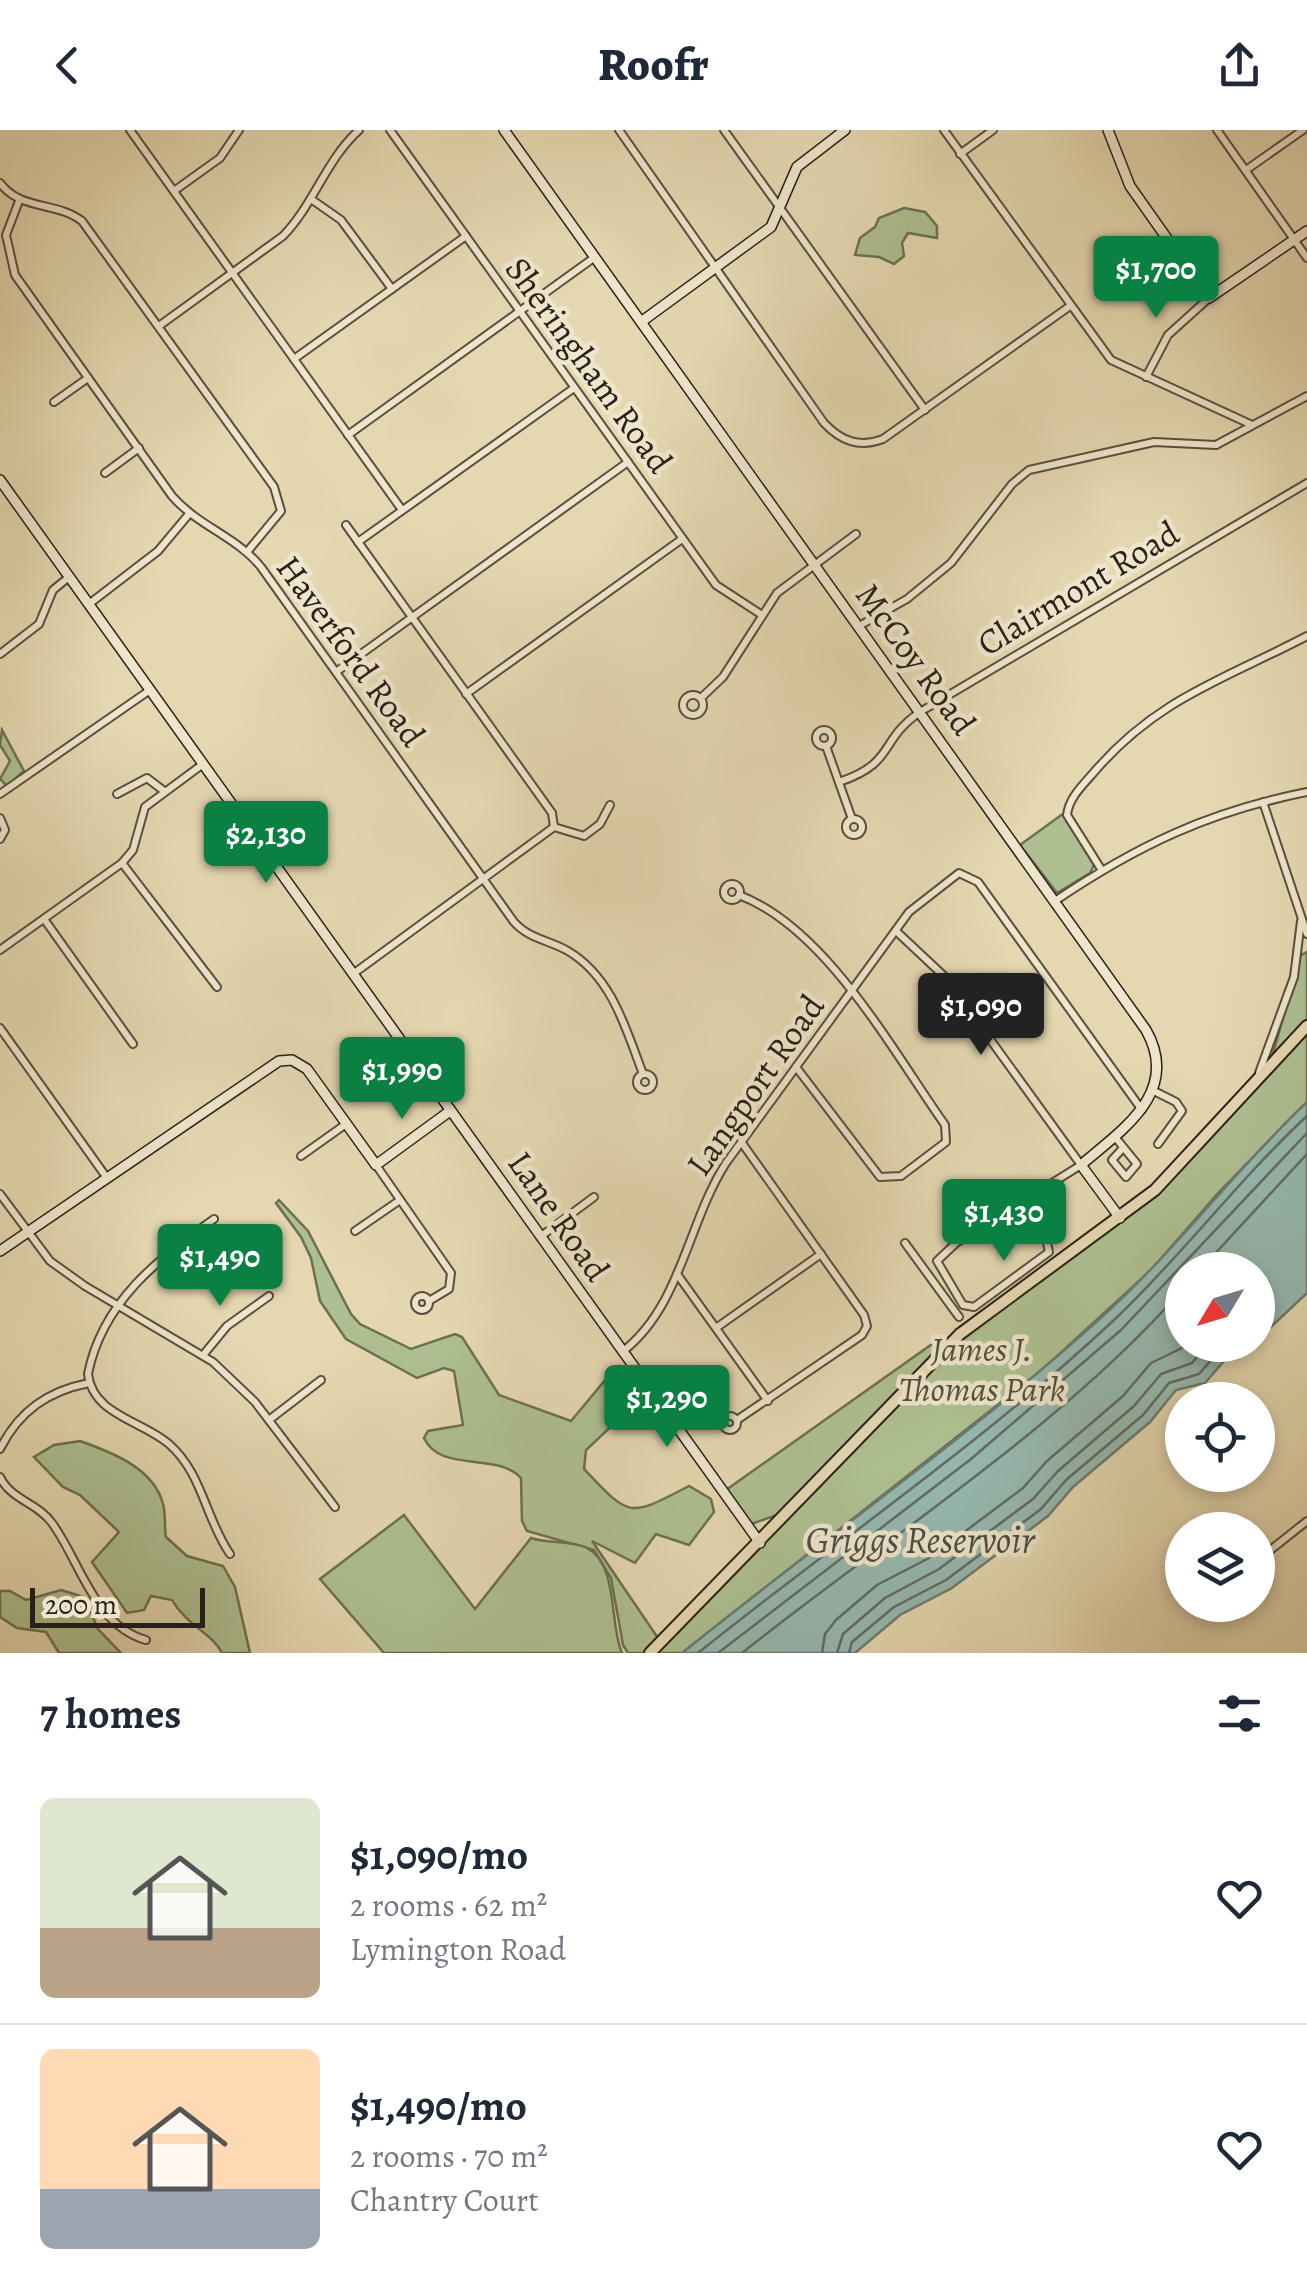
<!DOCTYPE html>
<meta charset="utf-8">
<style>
body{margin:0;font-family:Alegreya,serif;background:#f6f6f7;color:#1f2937;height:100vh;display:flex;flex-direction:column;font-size:38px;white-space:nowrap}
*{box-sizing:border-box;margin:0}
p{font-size:32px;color:#747a83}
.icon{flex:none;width:55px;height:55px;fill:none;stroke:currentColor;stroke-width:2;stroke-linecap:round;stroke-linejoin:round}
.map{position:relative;height:1523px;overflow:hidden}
.side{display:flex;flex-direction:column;background:#fff;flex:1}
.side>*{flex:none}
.needle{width:65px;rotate:232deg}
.buttons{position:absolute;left:1165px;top:1122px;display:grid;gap:20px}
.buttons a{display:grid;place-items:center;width:110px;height:110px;border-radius:50%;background:#fff;box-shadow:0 5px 15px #0003;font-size:50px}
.scale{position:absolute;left:30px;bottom:25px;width:175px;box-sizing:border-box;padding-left:10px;border:5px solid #2b2018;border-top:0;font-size:28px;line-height:35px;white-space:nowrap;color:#2b2018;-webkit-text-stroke:8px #eee6cc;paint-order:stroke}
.price{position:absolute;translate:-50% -85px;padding:0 22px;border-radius:10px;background:#0b8043;color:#fff;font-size:32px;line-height:65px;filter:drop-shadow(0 2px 5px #0008)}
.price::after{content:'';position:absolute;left:50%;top:60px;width:30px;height:22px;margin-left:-15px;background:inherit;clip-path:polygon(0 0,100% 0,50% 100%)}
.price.selected{background:#222;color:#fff}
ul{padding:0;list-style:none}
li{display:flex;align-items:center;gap:30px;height:250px;padding:0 40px}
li+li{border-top:2px solid #e0e1e3}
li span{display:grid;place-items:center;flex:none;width:280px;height:200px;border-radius:15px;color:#555}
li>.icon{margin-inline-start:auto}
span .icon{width:120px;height:120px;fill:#fffc;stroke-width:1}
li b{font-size:42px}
h2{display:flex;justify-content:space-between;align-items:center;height:120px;padding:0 40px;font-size:42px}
header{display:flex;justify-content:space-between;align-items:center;height:130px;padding:0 40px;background:#fff;font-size:45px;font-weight:800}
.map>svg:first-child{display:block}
</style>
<header><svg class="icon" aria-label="back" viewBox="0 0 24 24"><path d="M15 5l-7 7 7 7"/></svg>Roofr<svg class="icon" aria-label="share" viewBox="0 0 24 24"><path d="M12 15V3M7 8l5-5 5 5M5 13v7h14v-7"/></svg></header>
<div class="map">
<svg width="1307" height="1523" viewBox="0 0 1307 1523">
<rect width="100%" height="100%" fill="#e5d8b1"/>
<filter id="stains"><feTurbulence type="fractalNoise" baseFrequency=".002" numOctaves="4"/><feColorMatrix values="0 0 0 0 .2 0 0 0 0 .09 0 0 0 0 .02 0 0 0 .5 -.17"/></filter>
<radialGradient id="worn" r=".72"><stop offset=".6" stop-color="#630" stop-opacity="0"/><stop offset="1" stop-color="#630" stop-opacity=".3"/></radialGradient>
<g fill="#aec091" stroke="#6c7054" stroke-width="2.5">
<path d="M904,78L925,82L937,96V108L908,103L902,113L904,126L894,134L879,127L855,125L860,108L875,97L879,88Z"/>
<path d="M2,600L24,641L7,656L0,649L10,631L0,615Z"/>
<path d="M1064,683L1094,735L1090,743L1057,763L1020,715Z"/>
<path d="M1307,822V889L1272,927L1301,825Z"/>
<path d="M1307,896V972L1219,1062L1151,1140L1042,1240L682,1523H650L958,1207L1139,1074Z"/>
<path d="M279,1070L308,1101L351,1184L360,1194L411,1219L455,1204L462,1207L499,1265L571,1291L616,1237L632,1257L633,1266L617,1291L586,1320L584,1339C631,1389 629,1387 689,1356L711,1369L714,1382L689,1415L656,1404L635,1433L592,1411L658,1508L643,1523H628L623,1515L611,1448L594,1420L527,1401L522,1391L521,1348C496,1321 441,1344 424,1308L428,1301L463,1295L454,1241L444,1238L417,1248L346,1209L320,1171L311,1128L301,1107L276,1073Z"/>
<path d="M935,1212L940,1217L777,1385L751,1394L726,1360Z"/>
<path d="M80,1311C111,1322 154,1338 163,1374C166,1384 164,1396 166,1407L187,1426L223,1436L235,1457L250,1523H222C213,1504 186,1495 172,1470L151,1466L144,1480L127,1483L92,1432L119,1402L80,1365L63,1357L34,1327L54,1315Z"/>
<path d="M404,1385L475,1479L531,1408C548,1414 571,1410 587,1418C619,1435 609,1494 622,1523H384L320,1449Z"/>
<path d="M61,1460L84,1467L98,1499L121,1523H59L46,1502L17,1498L0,1487V1461H10L26,1470Z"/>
</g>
<path fill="#96b9b0" stroke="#6b7c73" stroke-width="2.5" d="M1307,972V1163L1258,1209V1140H1182V1215H1251L1231,1223L1205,1253L1176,1260L1150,1292L1073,1357L1048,1386L952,1458L900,1485L855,1523H682C822,1410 969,1307 1103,1186C1176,1120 1235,1040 1307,972Z"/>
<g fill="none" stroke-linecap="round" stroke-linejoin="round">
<g stroke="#606c64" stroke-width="2.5">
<path d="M1200,1140L1307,1024"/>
<path d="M698,1523C836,1412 984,1312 1114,1190C1182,1126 1238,1050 1307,986"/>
<path d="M718,1523L971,1329L1121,1200L1307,1003"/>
<path d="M742,1523C885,1409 1062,1297 1182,1160"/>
<path d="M822,1523L825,1504L836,1490L877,1455L931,1427L1023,1358L1047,1331L1123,1266L1151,1233L1188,1215"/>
<path d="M837,1523L843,1504L885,1468L939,1439L1033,1369L1058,1341L1134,1276L1161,1244L1192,1233L1207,1215"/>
<path d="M849,1523L852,1512L894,1477L946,1450L1041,1379L1066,1350L1143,1285L1169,1253L1199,1244L1224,1215"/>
</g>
<defs>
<g id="street">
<path d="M130,0L402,380"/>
<path d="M390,0L716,455L762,485"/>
<path d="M619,0L824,293C841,311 859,318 883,309L1070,176"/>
<path d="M724,0L925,280"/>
<path d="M944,0L1111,230L1250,294"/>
<path d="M1217,0L1307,128"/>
<path d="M960,24L993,0"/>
<path d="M1246,40L1303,0"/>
<path d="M0,53C21,81 56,71 82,91L274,357L281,381L247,422"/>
<path d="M174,61L220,28L239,0"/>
<path d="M311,69L341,90L392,159"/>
<path d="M19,71L6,105L15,145L172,366C198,396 237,407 261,437L514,792C529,809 549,810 568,821C612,847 626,899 643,944"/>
<path d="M159,196L283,106C314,74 326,30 359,0"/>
<path d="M294,229L466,106"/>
<path d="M1146,247L1168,205L1209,168"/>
<path d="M54,272L88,248"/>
<path d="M348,305L595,127"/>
<path d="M105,343L139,318"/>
<path d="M346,395L552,683L554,697"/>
<path d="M358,412L574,258"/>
<path d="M89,474L158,421L189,384"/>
<path d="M859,496L907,469L951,433L1012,354L1029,340L1154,312L1216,315L1307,266"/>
<path d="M0,524L39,494L53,460L69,447"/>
<path d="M336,542L628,332"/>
<path d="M466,564L682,409"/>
<circle cx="693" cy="575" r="10"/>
<path d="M701,568L723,547L777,463L856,404"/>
<circle cx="824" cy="608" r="8"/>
<path d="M826,616L852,689"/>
<path d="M839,652C896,633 878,611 920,582L1307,353"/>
<path d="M0,664L150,560"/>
<path d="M117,664L147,648L164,661"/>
<path d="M1263,672L1307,804"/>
<path d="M0,688L5,700L0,709"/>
<circle cx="854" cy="697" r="8"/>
<path d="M554,697L584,706L600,694L610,675"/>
<path d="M122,733L217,857"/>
<path d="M1101,739L1067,685C1069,667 1084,654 1095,641C1158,568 1225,549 1307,506"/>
<circle cx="732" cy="762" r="8"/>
<path d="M739,765C826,798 892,920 945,995L946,1012L901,1046L880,1047L796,937"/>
<path d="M1055,771C1138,715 1208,682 1307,662"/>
<path d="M44,789L133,914"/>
<path d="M896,801L945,847L1081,1035L956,1113L937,1131L963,1175L974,1177L1049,1122L1045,1104L1022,1073"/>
<path d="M0,820L122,733L133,720L145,677L203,634"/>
<path d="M353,844L554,697"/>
<path d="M0,898L107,1048"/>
<path d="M1259,943L1294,847L1301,791"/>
<circle cx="645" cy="952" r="8"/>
<path d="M1154,961L1176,972L1182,981L1158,1014"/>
<path d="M1115,1007L1137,1034L1126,1047L1112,1030L1123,1018"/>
<path d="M301,1026L346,994"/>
<path d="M376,1035L451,1143L449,1159L429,1171"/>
<path d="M0,1064L50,1131L85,1156L213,1232L255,1272L335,1377"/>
<path d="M214,1089C159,1128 102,1172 88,1244C93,1285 141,1290 169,1314C203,1344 205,1388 230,1424"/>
<path d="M355,1101L400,1070"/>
<path d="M540,1107L594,1067"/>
<path d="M905,1113L959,1187"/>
<path d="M677,1144L768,1271"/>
<circle cx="422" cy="1173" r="7"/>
<path d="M716,1198L821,1124"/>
<path d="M622,1222C681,1177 687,1094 726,1033L909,782L959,743L978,752L1142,980"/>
<path d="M204,1224L227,1196L269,1166"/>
<circle cx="730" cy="1293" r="7"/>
<path d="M269,1290L321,1250"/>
<path d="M737,1290L862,1205L867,1196L864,1185L742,1013"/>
<path d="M0,1319C19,1281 48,1261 89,1253"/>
<path d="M0,1347C11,1370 38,1373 52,1393C81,1433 94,1495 146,1510"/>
<path d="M1258,1430L1307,1391"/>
</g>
<g id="secondary">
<path d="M504,0L1146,900C1181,962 1123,999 1081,1035L1120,1088"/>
<path d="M1108,0L1130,56L1209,168L1307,101"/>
<path d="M641,192L771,97L797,37L845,0"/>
<path d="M0,350L760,1413"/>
<path d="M0,1121L279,931L292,930L307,939L376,1035L450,981"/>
</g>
<path id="primary" d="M650,1523L960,1204L1155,1060L1307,896"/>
</defs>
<use href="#street" stroke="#5a4e3e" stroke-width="10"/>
<use href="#secondary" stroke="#2b2018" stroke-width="12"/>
<use href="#primary" stroke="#2b2018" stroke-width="14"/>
<use href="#street" stroke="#eee6cc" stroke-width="6"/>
<use href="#secondary" stroke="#eee6cc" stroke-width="9"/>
<use href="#primary" stroke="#e5d8b1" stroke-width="10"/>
</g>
<g text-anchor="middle" stroke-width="9" stroke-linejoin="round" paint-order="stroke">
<g font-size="35" fill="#2b2018" stroke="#eee6cc">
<text transform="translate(589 235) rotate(54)" y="12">Sheringham Road</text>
<text transform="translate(1078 458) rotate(-31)" y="12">Clairmont Road</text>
<text transform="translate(351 521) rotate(54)" y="12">Haverford Road</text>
<text transform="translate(916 529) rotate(54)" y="12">McCoy Road</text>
<text transform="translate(755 955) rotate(-55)" y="12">Langport Road</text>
<text transform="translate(559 1086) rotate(55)" y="12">Lane Road</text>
</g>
<g font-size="35" font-style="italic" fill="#52503c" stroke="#eee6cc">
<text x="982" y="1231">James J.<tspan x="982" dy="40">Thomas Park</tspan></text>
</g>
<g font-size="38" font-style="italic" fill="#4b4e46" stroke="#eee6cc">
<text x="920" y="1423">Griggs Reservoir</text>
</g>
</g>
<rect width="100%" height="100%" filter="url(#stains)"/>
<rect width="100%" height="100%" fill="url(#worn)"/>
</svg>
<div class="buttons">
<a><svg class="needle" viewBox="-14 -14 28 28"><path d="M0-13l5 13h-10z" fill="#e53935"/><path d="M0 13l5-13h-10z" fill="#747a83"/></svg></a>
<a><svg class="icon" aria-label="locate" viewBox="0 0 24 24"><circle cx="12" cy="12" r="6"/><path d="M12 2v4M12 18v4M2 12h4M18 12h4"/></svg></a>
<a><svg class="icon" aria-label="layers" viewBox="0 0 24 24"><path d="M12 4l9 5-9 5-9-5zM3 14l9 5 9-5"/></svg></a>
</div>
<div class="scale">200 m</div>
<b class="price" style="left:1156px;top:191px">$1,700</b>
<b class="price" style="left:266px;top:756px">$2,130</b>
<b class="price selected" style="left:981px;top:928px">$1,090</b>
<b class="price" style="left:402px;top:992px">$1,990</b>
<b class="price" style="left:1004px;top:1134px">$1,430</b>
<b class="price" style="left:220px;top:1179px">$1,490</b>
<b class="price" style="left:667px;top:1320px">$1,290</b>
</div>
<section class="side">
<h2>7 homes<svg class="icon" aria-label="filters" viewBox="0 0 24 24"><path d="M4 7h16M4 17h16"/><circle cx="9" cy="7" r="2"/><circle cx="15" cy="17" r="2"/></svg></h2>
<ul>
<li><span style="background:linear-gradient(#dfe7d0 65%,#b9a48a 0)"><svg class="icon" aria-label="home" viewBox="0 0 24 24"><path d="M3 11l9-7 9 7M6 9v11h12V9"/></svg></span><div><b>$1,090/mo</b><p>2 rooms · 62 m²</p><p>Lymington Road</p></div><svg class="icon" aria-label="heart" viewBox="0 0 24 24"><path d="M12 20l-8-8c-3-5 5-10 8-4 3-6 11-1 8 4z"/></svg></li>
<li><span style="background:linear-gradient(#ffd9b3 70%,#9aa5b1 0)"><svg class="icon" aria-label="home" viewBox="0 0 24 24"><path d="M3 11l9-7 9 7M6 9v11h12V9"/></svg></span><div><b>$1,490/mo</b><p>2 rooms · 70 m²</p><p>Chantry Court</p></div><svg class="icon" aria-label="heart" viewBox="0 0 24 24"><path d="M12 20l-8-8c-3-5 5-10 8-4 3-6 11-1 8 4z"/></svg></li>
</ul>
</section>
